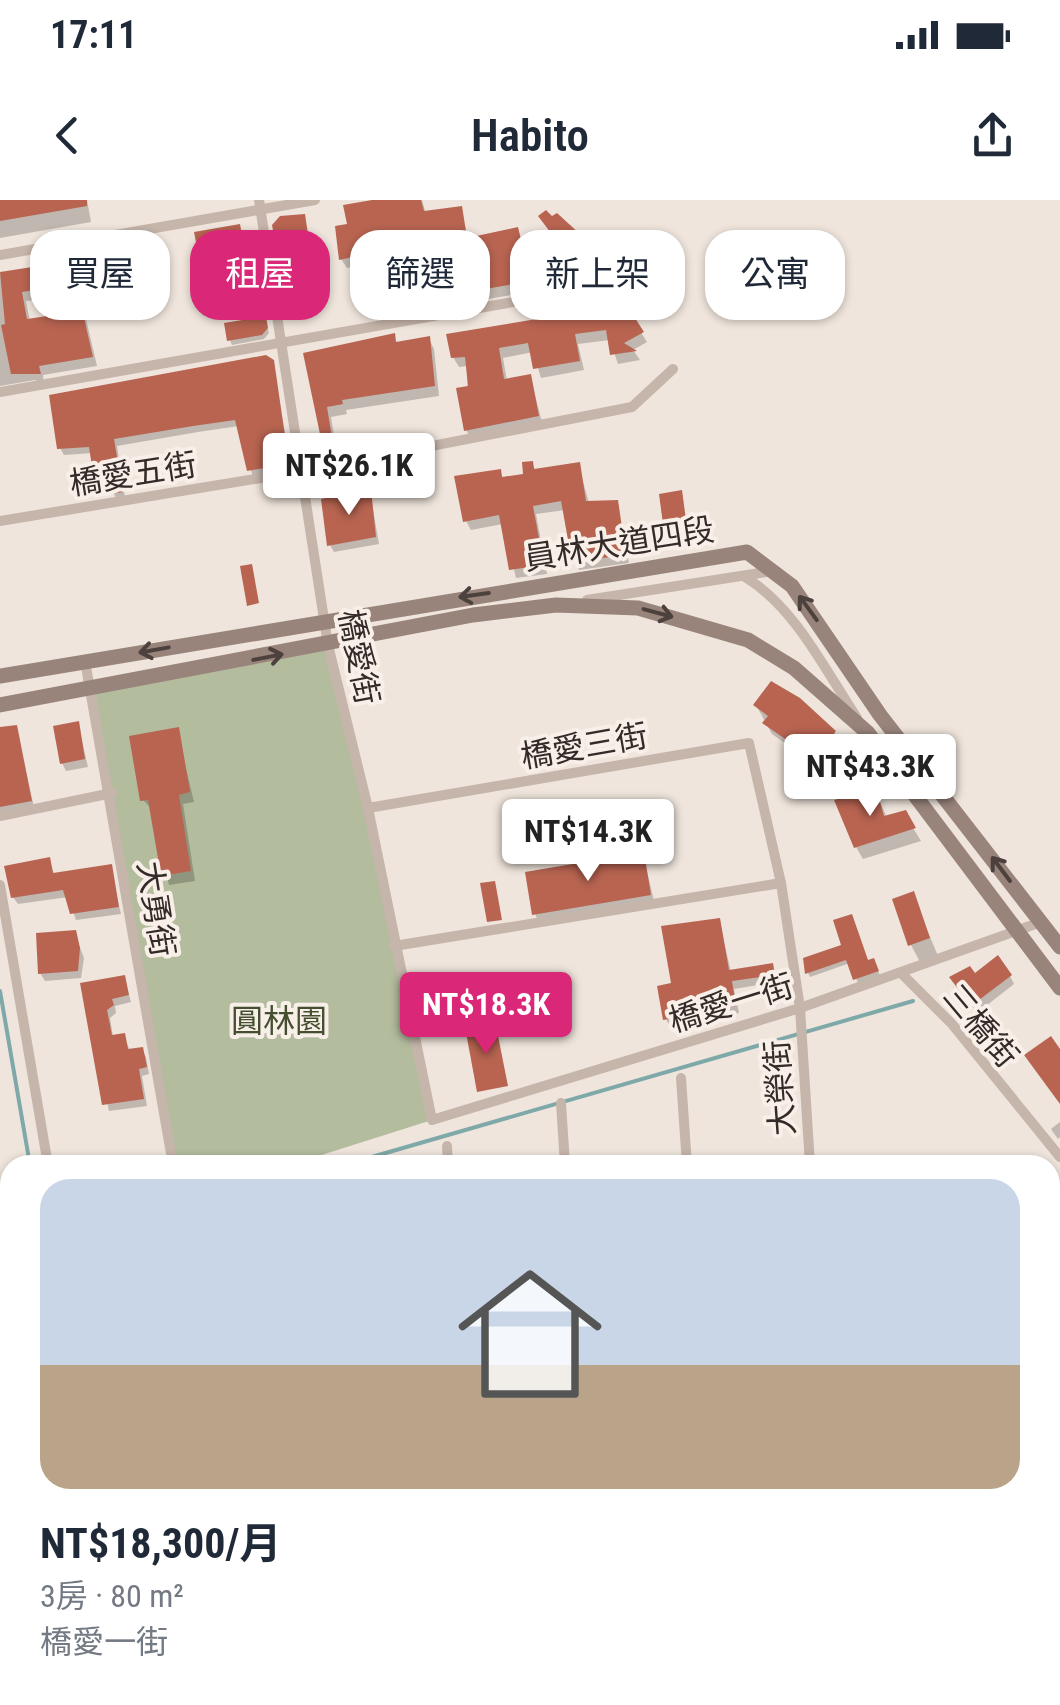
<!DOCTYPE html>
<html lang="zh-TW">
<meta charset="utf-8">
<style>
body{margin:0;font-family:"Roboto Condensed","Noto Sans TC",sans-serif;background:#f6f6f7;color:#1f2937;height:100vh;display:flex;flex-direction:column;font-size:38px;white-space:nowrap}
*{box-sizing:border-box;margin:0}
p{font-size:32px;color:#747a83}
.icon{flex:none;width:55px;height:55px;fill:none;stroke:currentColor;stroke-width:2;stroke-linecap:round;stroke-linejoin:round}
.map{position:relative;flex:1;overflow:hidden}
.panel{position:absolute;left:0px;top:955px;width:1060px;height:550px;display:flex;flex-direction:column;background:#fff;border-radius:30px 30px 0 0;box-shadow:0 2px 8px #0004}
.panel>*{flex:none}
.banner{position:absolute;left:30px;top:30px;width:1000px;height:90px;display:flex;gap:20px}
.price{position:absolute;translate:-50% -85px;padding:0 22px;border-radius:10px;background:#fff;color:#222;font-size:32px;line-height:65px;filter:drop-shadow(0 2px 5px #0008)}
.price::after{content:'';position:absolute;left:50%;top:60px;width:30px;height:22px;margin-left:-15px;background:inherit;clip-path:polygon(0 0,100% 0,50% 100%)}
.price.active{background:#db2777;color:#fff}
ul{padding:0;list-style:none}
li{display:grid;align-content:center;gap:20px;height:530px;padding:0 40px}
li+li{border-top:2px solid #e0e1e3}
li span{display:grid;place-items:center;height:310px;border-radius:30px;color:#555}
li>.icon{margin-inline-start:auto}
span .icon{width:180px;height:180px;fill:#fffc;stroke-width:1}
li b{font-size:42px}
.pill{padding:0 35px;border-radius:30px;background:#fff;box-shadow:0 2px 8px #0004;font-size:35px;line-height:90px}
.pill.active{background:#db2777;color:#fff}
.status{display:flex;justify-content:space-between;align-items:center;height:70px;padding:0 50px;background:#fff;direction:ltr}
.status svg{height:28px;fill:currentColor}
header{display:flex;justify-content:space-between;align-items:center;height:130px;padding:0 40px;background:#fff;font-size:45px;font-weight:600}
.map>svg:first-child{display:block}
</style>
<div class="status"><b>17:11</b><svg viewBox="0 0 49 12"><path d="M0 12V9h3v3zM5 12V6h3v6zM10 12V3h3v9zM15 12V0h3v12zM26 1h20v11H26zM47 4h2v5h-2z"/></svg></div>
<header><svg class="icon" aria-label="back" viewBox="0 0 24 24"><path d="M15 5l-7 7 7 7"/></svg>Habito<svg class="icon" aria-label="share" viewBox="0 0 24 24"><path d="M12 15V3M7 8l5-5 5 5M5 13v7h14v-7"/></svg></header>
<div class="map">
<svg width="1060" height="1505" viewBox="0 0 1060 1505">
<rect width="100%" height="100%" fill="#efe5dc"/>
<g fill="#b4bc9e">
<path d="M328,445L432,920L290,965H173L89,489Z"/>
<path d="M10,1467V1495H224L226,1505H0V1468Z"/>
</g>
<g fill="#0003" fill-rule="evenodd">
<path d="M0,0H87L91,22L0,38Z"/>
<path d="M386,0H422L426,14L460,9L469,40L517,30L534,91L447,106L441,96L435,50L347,68L341,59L350,26Z"/>
<path d="M304,17L316,76L288,79L284,72Z"/>
<path d="M545,23L602,69L605,75L600,79L613,98L608,102L573,51L568,54Z"/>
<path d="M238,27L253,83L263,105L254,107L247,92L214,98L207,87Z"/>
<path d="M101,59L114,114L86,119L97,166L43,175L44,184L35,180L0,186V75ZM52,98L57,117L30,121L26,101Z"/>
<path d="M609,109L614,118L627,110L647,142L633,150L640,160L618,164L610,140L578,144L584,170L541,178L533,152L503,158L507,181L530,176L543,226L472,240L466,230L468,166L459,167L453,157Z"/>
<path d="M265,119L269,133L264,139L232,145L230,140Z"/>
<path d="M393,136L398,144L429,139L434,149L439,196L346,210L347,214L331,217L339,266L333,267L306,155Z"/>
<path d="M272,162L292,271L253,277L239,226L198,232L117,246L125,298L117,300L112,290L101,291L97,285L92,253L64,255L60,248Z"/>
<path d="M532,264L536,271L578,264L589,303L616,302L629,363L579,370L565,310L536,314L547,374L516,378L503,324L471,330L466,321L499,272L504,279L526,276Z"/>
<path d="M370,292L379,344L334,352L330,345Z"/>
<path d="M680,292L687,325L668,328L666,323Z"/>
<path d="M756,505L834,532L841,543L825,563L818,557L813,563L772,534Z"/>
<path d="M78,524L88,567L66,571L62,563Z"/>
<path d="M16,528L34,607L0,616V530Z"/>
<path d="M177,530L194,602L183,604L195,681L169,685L152,609L143,600Z"/>
<path d="M875,591L887,618L904,613L921,641L863,659L856,647Z"/>
<path d="M643,655L655,705L540,724L535,714Z"/>
<path d="M49,660L55,676L110,667L121,714L76,720L68,697L18,704L13,697Z"/>
<path d="M912,694L938,756L920,762L911,745Z"/>
<path d="M719,720L731,772L772,765L777,782L734,789L739,813L670,826L666,819L673,785Z"/>
<path d="M74,732L84,758L81,778L45,781L40,773Z"/>
<path d="M845,746L876,765L880,776L858,783L850,763L810,777L808,773Z"/>
<path d="M974,776H1010L1014,784L977,813L957,785Z"/>
<path d="M124,778L131,802L115,806L116,813L110,818L113,837L124,836L130,851L142,849L146,857L149,874L142,876L147,906L109,911L83,785Z"/>
<path d="M1060,922V937L1058,939L1051,929Z"/>
<path d="M9,1380L10,1415L4,1416L0,1382Z"/>
</g>
<g fill="none" stroke-linecap="round" stroke-linejoin="round">
<g stroke="#7fa9a8" stroke-width="4">
<path d="M0,791L30,965"/>
<path d="M344,965L913,801"/>
</g>
</g>
<g fill="#b86451" fill-rule="evenodd">
<path d="M0,0H87V6L0,21Z"/>
<path d="M372,0H421L424,11L462,6L467,38L518,27L531,81L439,97L432,40L339,60L335,26L347,24L343,5Z"/>
<path d="M546,10L552,16L557,13L581,35L604,68L598,72L612,90L603,98L568,46L563,49L538,16Z"/>
<path d="M305,14L313,68L281,72L272,25L280,16Z"/>
<path d="M240,24L250,80L256,79L259,94L245,97L242,82L205,88L194,32Z"/>
<path d="M103,56L110,105L82,109L93,157L39,166L41,174H11L1,125L5,124L0,72ZM48,88L54,115L27,119L22,92Z"/>
<path d="M610,107L612,117L628,107L644,132L624,143L637,151L610,155L606,130L575,134L580,161L533,169L528,143L499,148L504,179L531,174L539,216L464,231L456,188L468,186L465,157L451,158L446,134Z"/>
<path d="M266,116L268,128L262,135L227,141L224,123Z"/>
<path d="M395,133L396,142L430,136L435,186L342,200L343,204L327,207L335,256L325,258L303,153Z"/>
<path d="M266,155L274,160L289,264L247,271L235,220L193,226L114,239L123,292L110,294L109,283L95,286L89,247L57,249L49,195Z"/>
<path d="M533,261L534,269L580,262L586,301L618,300L626,355L572,362L561,301L533,306L544,365L509,370L499,315L463,322L454,276L501,269L502,277L523,274L522,262Z"/>
<path d="M371,289L376,337L327,346L321,299Z"/>
<path d="M682,290L686,320L663,324L659,294Z"/>
<path d="M252,364L259,403L247,406L240,366Z"/>
<path d="M771,481L800,498L836,531L818,553L811,548L807,554L762,523L768,516L753,505Z"/>
<path d="M79,521L85,559L60,564L53,526Z"/>
<path d="M17,525L32,601L0,607V527Z"/>
<path d="M179,527L190,592L179,595L191,671L161,676L148,600L140,601L129,536Z"/>
<path d="M876,588L884,616L906,610L916,628L854,648L834,600Z"/>
<path d="M644,652L651,695L532,715L525,672Z"/>
<path d="M50,657L53,673L112,664L119,707L70,714L63,690L11,698L4,666Z"/>
<path d="M495,681L502,720L487,722L480,683Z"/>
<path d="M914,691L930,738L908,746L892,699Z"/>
<path d="M852,714L868,760L874,758L879,771L853,780L846,760L805,774L803,758L841,745L833,720Z"/>
<path d="M720,718L729,770L773,763L775,775L732,781L736,806L663,820L657,786L671,783L661,726Z"/>
<path d="M76,730L80,748L78,771L38,774L36,733Z"/>
<path d="M998,755L1012,775L971,806L949,777L970,766L975,773Z"/>
<path d="M125,775L129,795L112,799L114,805L107,810L112,835L125,833L128,849L143,847L147,867L139,869L144,899L102,905L80,783Z"/>
<path d="M495,821L508,886L477,892L465,827Z"/>
<path d="M1051,836L1060,849V904L1024,855Z"/>
</g>
<g fill="none" stroke-linecap="round" stroke-linejoin="round">
<g stroke="#c6b5aa" stroke-width="10">
<path d="M259,0L328,445L368,608L432,920L800,808L1041,722"/>
<path d="M0,55L315,0"/>
<path d="M0,192L565,93"/>
<path d="M0,321L303,271L632,207L673,169"/>
<path d="M745,377C795,407 825,470 857,518"/>
<path d="M587,400L773,371"/>
<path d="M85,461L173,965"/>
<path d="M368,608L749,543L781,683L800,808L810,965"/>
<path d="M0,616L112,593"/>
<path d="M0,685L48,965"/>
<path d="M394,746L781,683"/>
<path d="M902,774L952,824L1060,957"/>
<path d="M681,878L687,965"/>
<path d="M561,903L565,965"/>
<path d="M447,946L448,965"/>
<path d="M0,1110L10,1109"/>
<path d="M0,1226L10,1225"/>
<path d="M0,1359L10,1358"/>
<path d="M0,1464L10,1463"/>
<path d="M224,1495L226,1505"/>
<path d="M327,1495L332,1505"/>
<path d="M519,1495L528,1505"/>
<path d="M768,1495L773,1505"/>
<path d="M1022,1495L1025,1505"/>
<path d="M566,1505L581,1495"/>
</g>
<g stroke="#99847b" stroke-width="15">
<path d="M0,476L747,352L792,386L880,515L1060,747"/>
<path d="M0,505L473,415L556,405L638,408L748,440L794,468L868,533L1060,788"/>
</g>
</g>
<defs><path id="oneway-shaft" d="M-6 0H5M1.5-3L5.5 0L1.5 3" fill="none" stroke-width="1.6" stroke-linecap="round" stroke-linejoin="round" transform="scale(2.5)"/></defs>
<g stroke="#4d413e">
<use href="#oneway-shaft" transform="translate(474 395) rotate(172)"/>
<use href="#oneway-shaft" transform="translate(808 408) rotate(-126)"/>
<use href="#oneway-shaft" transform="translate(658 413) rotate(15)"/>
<use href="#oneway-shaft" transform="translate(154 450) rotate(170)"/>
<use href="#oneway-shaft" transform="translate(268 457) rotate(-11)"/>
<use href="#oneway-shaft" transform="translate(1001 669) rotate(-127)"/>
</g>
<g text-anchor="middle" stroke-width="8" stroke-linejoin="round" paint-order="stroke">
<g font-size="32" fill="#342b29" stroke="#f7efe8">
<text transform="translate(133 274) rotate(-9)" y="11">橋愛五街</text>
<text transform="translate(619 344) rotate(-9)" y="11">員林大道四段</text>
<text transform="translate(359 457) rotate(79)" y="11">橋愛街</text>
<text transform="translate(584 546) rotate(-10)" y="11">橋愛三街</text>
<text transform="translate(156 709) rotate(81)" y="11">大勇街</text>
<text transform="translate(731 803) rotate(-17)" y="11">橋愛一街</text>
<text transform="translate(981 826) rotate(50)" y="11">三橋街</text>
<text transform="translate(780 888) rotate(-94)" y="11">大榮街</text>
</g>
<g font-size="32" fill="#454f2f" stroke="#f7efe8">
<text x="279" y="832">圓林園</text>
</g>
</g>
</svg>
<b class="price" style="left:349px;top:318px">NT$26.1K</b>
<b class="price" style="left:870px;top:619px">NT$43.3K</b>
<b class="price" style="left:588px;top:684px">NT$14.3K</b>
<b class="price active" style="left:486px;top:857px">NT$18.3K</b>
<div class="banner">
<a class="pill">買屋</a>
<a class="pill active">租屋</a>
<a class="pill">篩選</a>
<a class="pill">新上架</a>
<a class="pill">公寓</a>
</div>
<section class="panel">
<ul>
<li><span style="background:linear-gradient(#c9d6e8 60%,#b9a48a 0)"><svg class="icon" aria-label="home" viewBox="0 0 24 24"><path d="M3 11l9-7 9 7M6 9v11h12V9"/></svg></span><div><b>NT$18,300/月</b><p>3房 · 80 m²</p><p>橋愛一街</p></div></li>
</ul>
</section>
</div>
